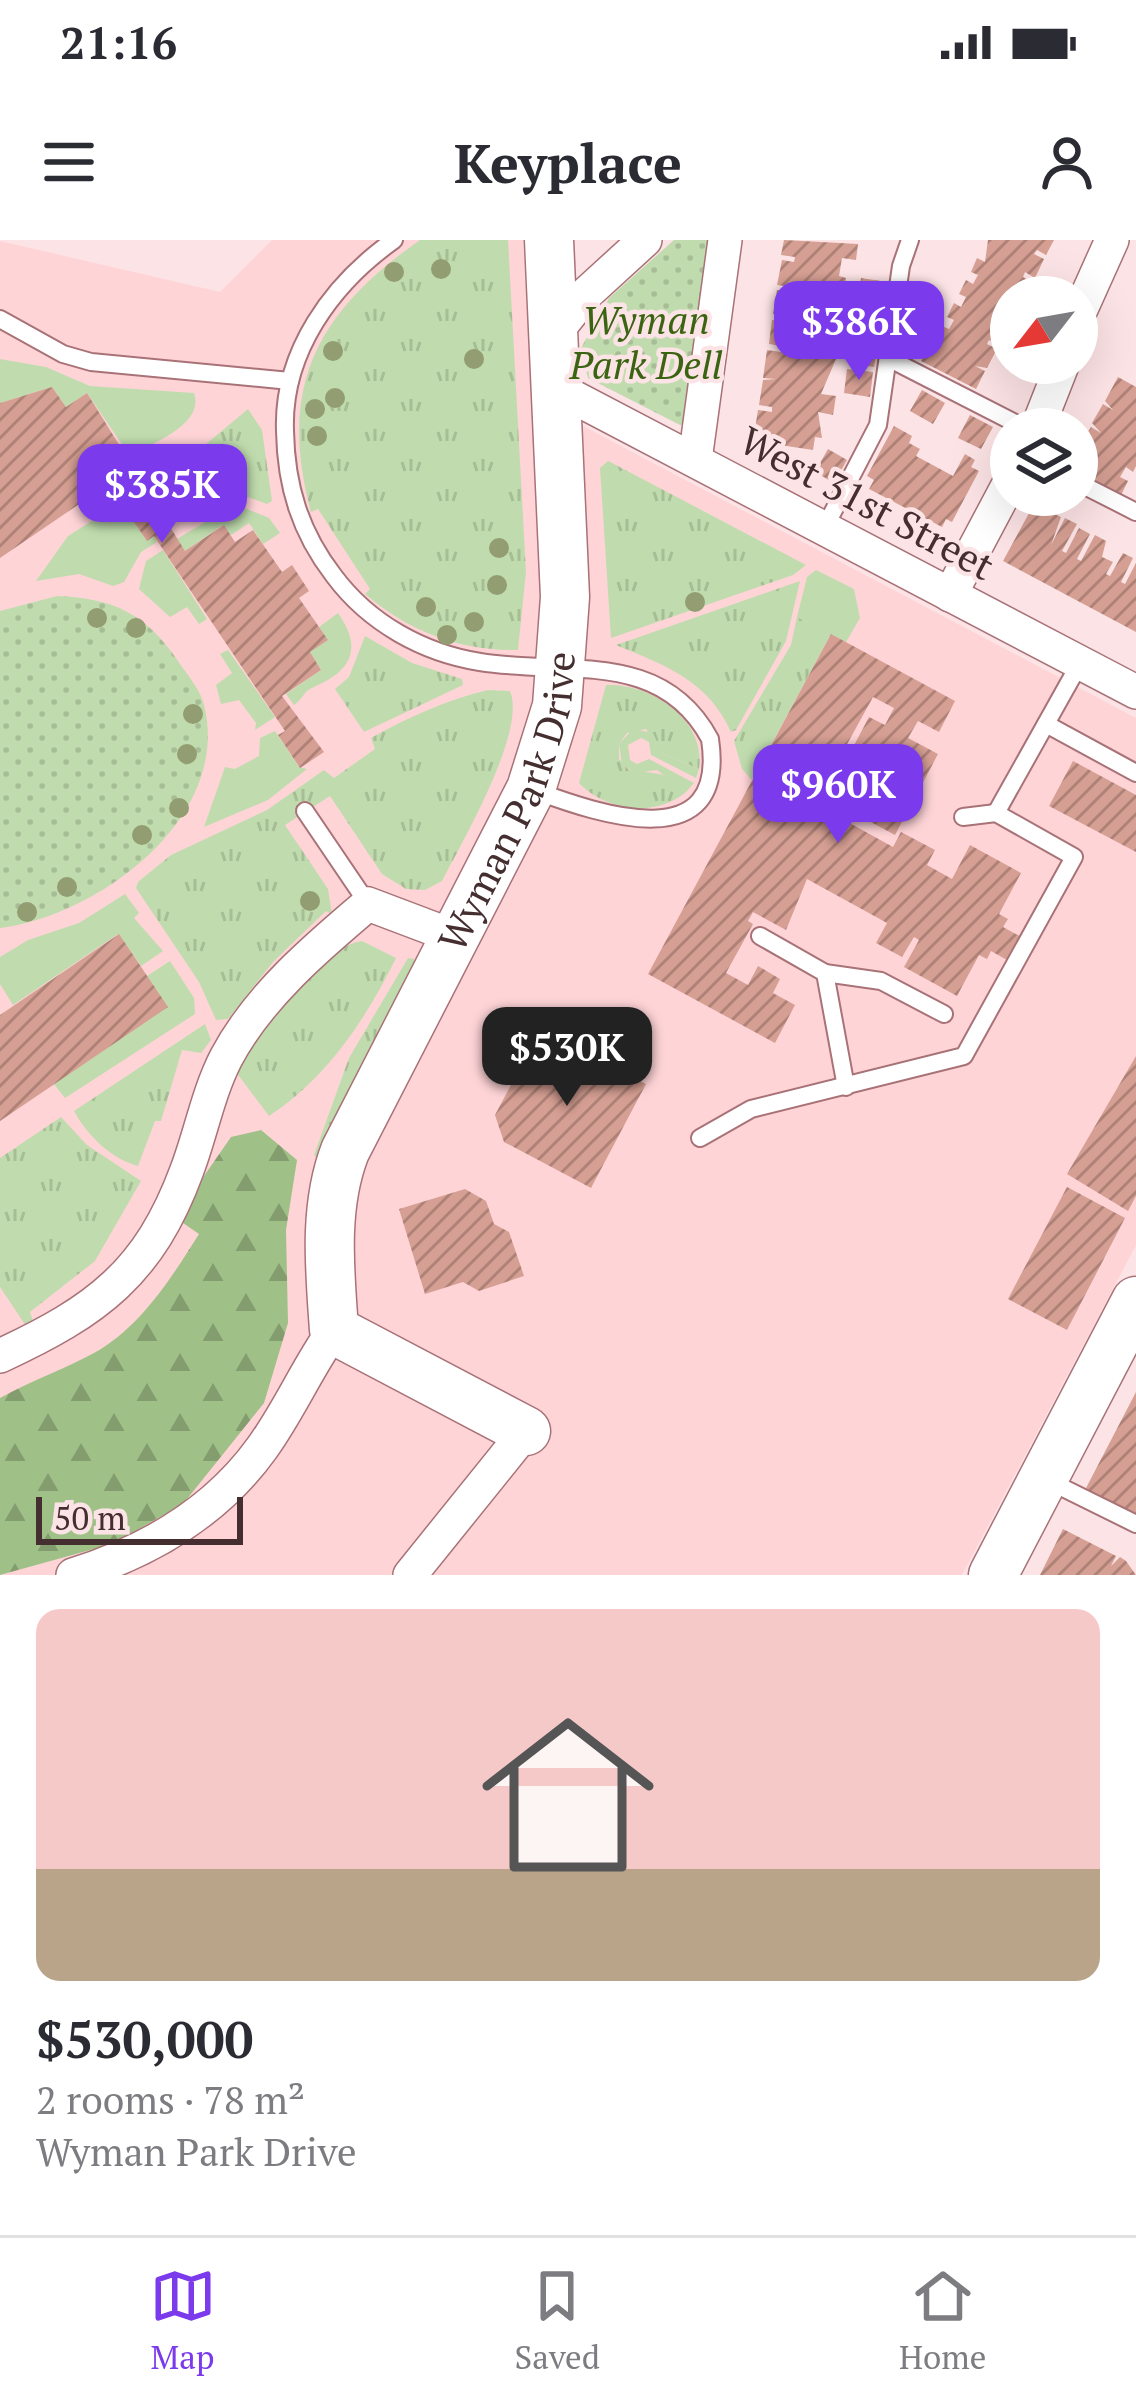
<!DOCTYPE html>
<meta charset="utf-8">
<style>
body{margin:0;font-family:"PT Serif",serif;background:#f2f2f3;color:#2b2b33;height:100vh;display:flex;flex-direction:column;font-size:45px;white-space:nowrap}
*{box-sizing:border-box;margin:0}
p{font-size:39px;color:#7c7c81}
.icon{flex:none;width:66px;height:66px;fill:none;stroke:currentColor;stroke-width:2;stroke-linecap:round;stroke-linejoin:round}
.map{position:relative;height:1335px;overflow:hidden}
.sheet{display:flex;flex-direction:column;background:#fff;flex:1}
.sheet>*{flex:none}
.needle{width:78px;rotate:239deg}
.tools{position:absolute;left:990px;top:36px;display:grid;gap:24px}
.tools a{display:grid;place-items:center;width:108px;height:108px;border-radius:50%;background:#fff;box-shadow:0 12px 48px #0002;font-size:60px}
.scale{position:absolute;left:36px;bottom:30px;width:207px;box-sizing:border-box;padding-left:12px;border:6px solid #452e30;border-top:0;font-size:33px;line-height:42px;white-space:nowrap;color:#452e30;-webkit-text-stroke:9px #fce3e5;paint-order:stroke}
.price{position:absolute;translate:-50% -102px;padding:0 27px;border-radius:24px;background:#7c3aed;color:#fff;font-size:39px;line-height:78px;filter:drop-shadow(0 3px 6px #0008)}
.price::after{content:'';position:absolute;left:50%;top:72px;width:36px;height:27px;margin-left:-18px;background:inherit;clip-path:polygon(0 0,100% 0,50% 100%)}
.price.current{background:#222;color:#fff}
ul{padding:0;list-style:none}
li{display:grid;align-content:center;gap:24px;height:636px;padding:0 36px}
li+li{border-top:3px solid #e1e1e2}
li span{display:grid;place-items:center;height:372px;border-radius:24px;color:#555}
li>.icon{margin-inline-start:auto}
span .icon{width:216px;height:216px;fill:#fffc;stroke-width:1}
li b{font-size:51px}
.status{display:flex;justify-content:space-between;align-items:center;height:84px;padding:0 60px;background:#fff;direction:ltr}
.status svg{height:33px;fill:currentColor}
header{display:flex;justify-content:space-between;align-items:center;height:156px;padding:0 36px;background:#fff;font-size:54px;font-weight:800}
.menu{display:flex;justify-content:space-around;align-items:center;height:168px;border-top:3px solid #e1e1e2;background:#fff;font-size:33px;color:#7c7c81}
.menu a{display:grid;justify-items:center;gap:6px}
.menu .current{color:#7c3aed}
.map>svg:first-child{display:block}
</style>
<div class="status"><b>21:16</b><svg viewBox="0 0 49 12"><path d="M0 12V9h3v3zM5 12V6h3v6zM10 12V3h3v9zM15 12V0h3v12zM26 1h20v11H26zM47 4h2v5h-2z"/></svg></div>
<header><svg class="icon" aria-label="menu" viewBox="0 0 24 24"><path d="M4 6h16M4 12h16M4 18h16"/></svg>Keyplace<svg class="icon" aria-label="person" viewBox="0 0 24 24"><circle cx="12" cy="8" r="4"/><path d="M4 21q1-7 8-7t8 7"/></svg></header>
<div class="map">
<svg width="1136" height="1335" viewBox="0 0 1136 1335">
<defs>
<pattern id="grass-tufts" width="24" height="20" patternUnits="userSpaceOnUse" patternTransform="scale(3)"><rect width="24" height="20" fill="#c0dcae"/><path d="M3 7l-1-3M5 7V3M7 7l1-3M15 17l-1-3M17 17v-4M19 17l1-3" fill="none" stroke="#a6bd96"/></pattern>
<pattern id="forest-firs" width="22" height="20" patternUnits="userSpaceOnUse" patternTransform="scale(3)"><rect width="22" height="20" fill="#9fc187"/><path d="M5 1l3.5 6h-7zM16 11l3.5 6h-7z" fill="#839d6f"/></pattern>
<pattern id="park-dots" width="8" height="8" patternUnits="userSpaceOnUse" patternTransform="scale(3)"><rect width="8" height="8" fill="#c0dcae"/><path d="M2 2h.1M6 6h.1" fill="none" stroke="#a6bd96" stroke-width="1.8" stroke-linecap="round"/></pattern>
<pattern id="building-hatch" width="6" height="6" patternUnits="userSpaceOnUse" patternTransform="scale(3)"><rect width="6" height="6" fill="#d69f93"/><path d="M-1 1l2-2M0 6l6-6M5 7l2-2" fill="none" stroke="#af8278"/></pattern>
</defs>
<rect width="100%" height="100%" fill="#fce3e5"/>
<path fill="#fed4d7" d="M272,0H523L532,159L1136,478V1005L962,1335H0V1L220,52Z"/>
<g fill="url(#grass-tufts)">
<path d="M420,0H508L526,332L518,410C460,411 410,392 365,354L370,349L318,269L311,272C277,146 317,72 420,0Z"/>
<path d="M248,169L262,190L272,261L267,264L240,254L223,257L203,221L193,215Z"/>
<path d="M608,221L614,224L806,325L793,335L611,398L600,228Z"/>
<path d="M800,341L786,401L736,490L731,492C708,440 664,425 616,405Z"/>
<path d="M797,377L831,394L752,540L742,529L734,501L791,405Z"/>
<path d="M365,396L412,423L462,439L463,445L364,492L335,449L349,437Z"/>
<path d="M606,445C651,443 707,480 699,529L663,514L646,489L627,493L619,504V519L629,530C652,534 670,530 686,552C655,578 606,571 579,543Z"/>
<path d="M488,450L510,451C527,491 462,602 442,641L425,650L406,649L382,634L330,556L285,585L328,649L332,674L326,671L273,722L228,779L216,780L199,742L136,648L138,642L171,615L267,570L324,530L334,538L375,509L371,498C409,477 446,460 488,450Z"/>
<path d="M362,701L396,718C366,779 327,838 269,876L236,832C260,792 315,709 362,701Z"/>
<path d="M408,718L414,719L415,727L318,920L314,915L349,818Z"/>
<path d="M205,784L211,800L201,813L182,810L161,881H155L138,926C111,919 87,895 74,871Z"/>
<path d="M61,877L87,905L141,941L95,1021L30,1072L34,1084L28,1089L0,1047V918Z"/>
</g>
<path fill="url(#forest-firs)" d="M261,890L297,920L286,990L288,1083L264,1163L183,1264L112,1304L0,1335V1158C30,1141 63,1130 94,1113C140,1088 172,1037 199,994L183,983L204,936L231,897Z"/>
<g fill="url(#park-dots)">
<path d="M674,0H720L686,184L680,185L588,138L581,108L609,58Z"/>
<path d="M57,356C114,358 146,374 178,421C188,436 202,451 205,469C229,580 97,676 0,688V371Z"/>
</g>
<g fill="#c0dcae">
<path d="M0,119L46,127L90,146L194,153C205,184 153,203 130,216L87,153L66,167L52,147L0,163Z"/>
<path d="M128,258L132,264L126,269L146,300L154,296L157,302L141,312L124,342L113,346L79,334L36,341L68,296Z"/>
<path d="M235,264L269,278L280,293L263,304L249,283L231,295L223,285L185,311L177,299Z"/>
<path d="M163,310L207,379L199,384L187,367L170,377L139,349L146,321Z"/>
<path d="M816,330L854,349L860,378L846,402L797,377L807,337Z"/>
<path d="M338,373C366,413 346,433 314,447C303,451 304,458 294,465L286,454L321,430L310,412L327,400L319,387Z"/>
<path d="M228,410L275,477L255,490L256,483L239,460L221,464L216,445L232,433L220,414Z"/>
<path d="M633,489L653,493L663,514L699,529L696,538L651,515L649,502L641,498L628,505L630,520L637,524L649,519L694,543L686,552L657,530L636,533L622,525L619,504Z"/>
<path d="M275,491L299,527L307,529L268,560L204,587L225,527L235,529L259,516L260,498Z"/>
<path d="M125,654L139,673L134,678L163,711L141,726L118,694L13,765L0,744V717L28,700L79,683Z"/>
<path d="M170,721L194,758L195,774L65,858L54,844L167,767L147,736Z"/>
</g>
<g fill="url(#building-hatch)" fill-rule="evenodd">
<path d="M784,0L858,4L856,20L842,18L839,36L846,38L845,48L837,47L835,61H843L842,78L841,87L831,86L840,91L836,119L821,154L836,156L833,175L818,172L822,198L815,197L813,210L767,203L768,197L754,195L758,170L772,172V167L759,165L763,140L776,139L763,138L767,110L781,112L782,106L769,104L772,80L785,81L786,76L773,74L777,50L790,52L791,47L777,45L782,20L794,22L795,17L781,15Z"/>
<path d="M988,0H1054L1046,15L1037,10L1034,14L1044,19L1035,38L1025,32L1023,37L1032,42L1025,57H1011V82L1001,77L999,82L1009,87L999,105L989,100L987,104L997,109L987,128L975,126L985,131L976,149L921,121L927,108L937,112L942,102L936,99L942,86L949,89L954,80L947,77L954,63L961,67L966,57L959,54L966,40L973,44L978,35L971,32L977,18L985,22Z"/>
<path d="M861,38L887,42L884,67L857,64Z"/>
<path d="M916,63L937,73L926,93L906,83Z"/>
<path d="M856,68L882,72L879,96L853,92Z"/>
<path d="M853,100L878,104L874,127L849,123Z"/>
<path d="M847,129L873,132L870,157L844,153Z"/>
<path d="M1118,137L1136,147V226L1133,232L1126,227L1120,237L1128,241L1121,255L1077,231V208L1091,211L1080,205L1091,187L1101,193L1092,183L1103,164L1113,170L1105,161Z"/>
<path d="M52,147L66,167L87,153L185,311L224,285L235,302L253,290L282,332L292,325L309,351L299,358L328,400L310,412L321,430L282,456L324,512L300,528L278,495L285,491L182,338L154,296L147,301L125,269L132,264L116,239L0,318V163Z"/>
<path d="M922,150L945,163L933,184L910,171Z"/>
<path d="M970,175L993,187L981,209L958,198Z"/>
<path d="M894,186L912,196L909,203L920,209L916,216L953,236L965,214L975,220L971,227L979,231L952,282L946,279L942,287L869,249L874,240L867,236Z"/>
<path d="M828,209L847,220L834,243L815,232Z"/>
<path d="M1034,264L1061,277L1051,305L1065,278L1077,284L1062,311L1066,313L1079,288L1090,294L1077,319L1081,321L1095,295L1106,301L1102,317L1113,322L1106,334L1110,336L1123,313L1133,318L1121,342L1125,344L1136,323V392L1003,321Z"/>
<path d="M831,394L955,461L939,492L918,481L908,498L938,514L895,595L826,558L831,549L821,544L817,565L893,607L901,592L935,610L927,625L952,639L970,605L1021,633L999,674L1008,679L1003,687L1027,700L1014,724L991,711L987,719L979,715L957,756L904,727L919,700L914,697L902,717L876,703L887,683L807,639L786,690L753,672L748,681L753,684L726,733L748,745L758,726L780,739L773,753L795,765L775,803L648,734ZM873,457L894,468L885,485L869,477L851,511L845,508Z"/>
<path d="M1073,521L1136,555V612L1049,566Z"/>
<path d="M119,694L168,767L0,881V775Z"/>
<path d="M541,788L587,813L581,825L594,832L600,820L646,844L591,948L504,902L495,875Z"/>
<path d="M1136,816V956L1128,971L1067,934Z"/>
<path d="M1067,947L1125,978L1067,1090L1008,1059Z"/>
<path d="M465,949L486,961L494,984L509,992L524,1036L479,1051L463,1042L425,1054L399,969Z"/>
<path d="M1136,1152V1276L1085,1250Z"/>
<path d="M1063,1289L1116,1316L1111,1326L1120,1317L1126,1321L1136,1335H1040Z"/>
</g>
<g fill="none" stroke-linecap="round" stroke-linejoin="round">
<defs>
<g id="lane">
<path d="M394,0C332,44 282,112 285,191C286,246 300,292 334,336C369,383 423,413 480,422C565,436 661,408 710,499C728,619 599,574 536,551"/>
<path d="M0,79L63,114L91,122L290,141"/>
<path d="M888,118L1027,189"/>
<path d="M1077,242L1136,272"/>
<path d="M824,289L878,185L901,26L910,0"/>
<path d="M1046,484L1136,533"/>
<path d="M305,571L368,664"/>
<path d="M963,577L996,573"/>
<path d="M760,696L825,733L846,847"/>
<path d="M825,733L881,741L944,774"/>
<path d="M700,898L751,869L964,816L1074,617L996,573L1080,423"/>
<path d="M1045,1239L1136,1284"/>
</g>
<g id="street">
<path d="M1077,78L1112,0"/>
<path d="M555,93L587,53L645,0"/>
<path d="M558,149L1136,452"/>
<path d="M1037,189L1063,123"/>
<path d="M695,220L725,0"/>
<path d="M950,355L1011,240"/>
<path d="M0,1116C97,1071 149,1033 187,930C201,893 208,853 226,818C258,757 317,707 368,664L458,698"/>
<path d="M73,1335C147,1312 216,1272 262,1208C289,1171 307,1128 334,1090"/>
<path d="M410,1335L526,1191"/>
</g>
<g id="secondary">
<path id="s1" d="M526,1191L334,1090C330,1031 323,968 345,911L531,549L557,466L565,357L549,0"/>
<path d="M993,1335L1136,1061"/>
</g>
</defs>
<use href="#lane" stroke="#a87277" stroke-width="20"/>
<use href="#street" stroke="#a87277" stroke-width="36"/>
<use href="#secondary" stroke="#a87277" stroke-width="51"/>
<use href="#lane" stroke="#fff" stroke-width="16"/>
<use href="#street" stroke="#fff" stroke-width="33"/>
<use href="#secondary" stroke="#fff" stroke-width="48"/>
</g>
<g fill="#929d71">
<circle cx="441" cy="29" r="10"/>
<circle cx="394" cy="32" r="10"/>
<circle cx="333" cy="111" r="10"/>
<circle cx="474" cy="119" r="10"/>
<circle cx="335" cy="158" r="10"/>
<circle cx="315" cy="169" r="10"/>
<circle cx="317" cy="196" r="10"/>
<circle cx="499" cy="308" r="10"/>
<circle cx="497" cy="345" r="10"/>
<circle cx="695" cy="362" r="10"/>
<circle cx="426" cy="367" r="10"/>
<circle cx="97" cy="378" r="10"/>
<circle cx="474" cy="382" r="10"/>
<circle cx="136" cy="388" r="10"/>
<circle cx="447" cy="395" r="10"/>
<circle cx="193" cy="474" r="10"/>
<circle cx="187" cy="514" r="10"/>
<circle cx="179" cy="568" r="10"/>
<circle cx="142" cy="595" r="10"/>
<circle cx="67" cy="647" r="10"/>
<circle cx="310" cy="661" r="10"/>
<circle cx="27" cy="672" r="10"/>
</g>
<g text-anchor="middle" stroke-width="9" stroke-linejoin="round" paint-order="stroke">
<g font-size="39" font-style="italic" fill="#3b6412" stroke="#fce3e5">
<text x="646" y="94">Wyman<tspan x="646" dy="45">Park Dell</tspan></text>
</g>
<g font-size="39" fill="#452e30" stroke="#fce3e5">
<text transform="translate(867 263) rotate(28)" y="14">West 31st Street</text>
<text dy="14" stroke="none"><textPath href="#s1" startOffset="786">Wyman Park Drive</textPath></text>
</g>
</g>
</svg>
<div class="tools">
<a><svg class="needle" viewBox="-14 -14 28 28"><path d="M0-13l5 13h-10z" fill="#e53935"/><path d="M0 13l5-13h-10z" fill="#7c7c81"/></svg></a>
<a><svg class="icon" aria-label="layers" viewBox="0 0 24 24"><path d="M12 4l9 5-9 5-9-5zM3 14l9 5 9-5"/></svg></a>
</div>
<div class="scale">50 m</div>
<b class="price" style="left:859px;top:143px">$386K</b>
<b class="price" style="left:162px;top:306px">$385K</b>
<b class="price" style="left:838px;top:606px">$960K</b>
<b class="price current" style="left:567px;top:869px">$530K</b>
</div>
<section class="sheet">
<ul>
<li><span style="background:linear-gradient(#f6c9c9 70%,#b9a48a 0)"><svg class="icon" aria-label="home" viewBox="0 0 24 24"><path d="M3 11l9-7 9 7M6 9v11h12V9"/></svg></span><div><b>$530,000</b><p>2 rooms · 78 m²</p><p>Wyman Park Drive</p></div></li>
</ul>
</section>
<nav class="menu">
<a class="current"><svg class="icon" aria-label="map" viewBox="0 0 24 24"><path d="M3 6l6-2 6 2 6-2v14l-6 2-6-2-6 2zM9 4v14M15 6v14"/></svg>Map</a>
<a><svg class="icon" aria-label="saved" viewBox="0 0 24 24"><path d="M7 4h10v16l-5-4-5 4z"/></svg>Saved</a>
<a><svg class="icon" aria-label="home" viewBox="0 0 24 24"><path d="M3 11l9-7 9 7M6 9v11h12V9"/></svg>Home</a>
</nav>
